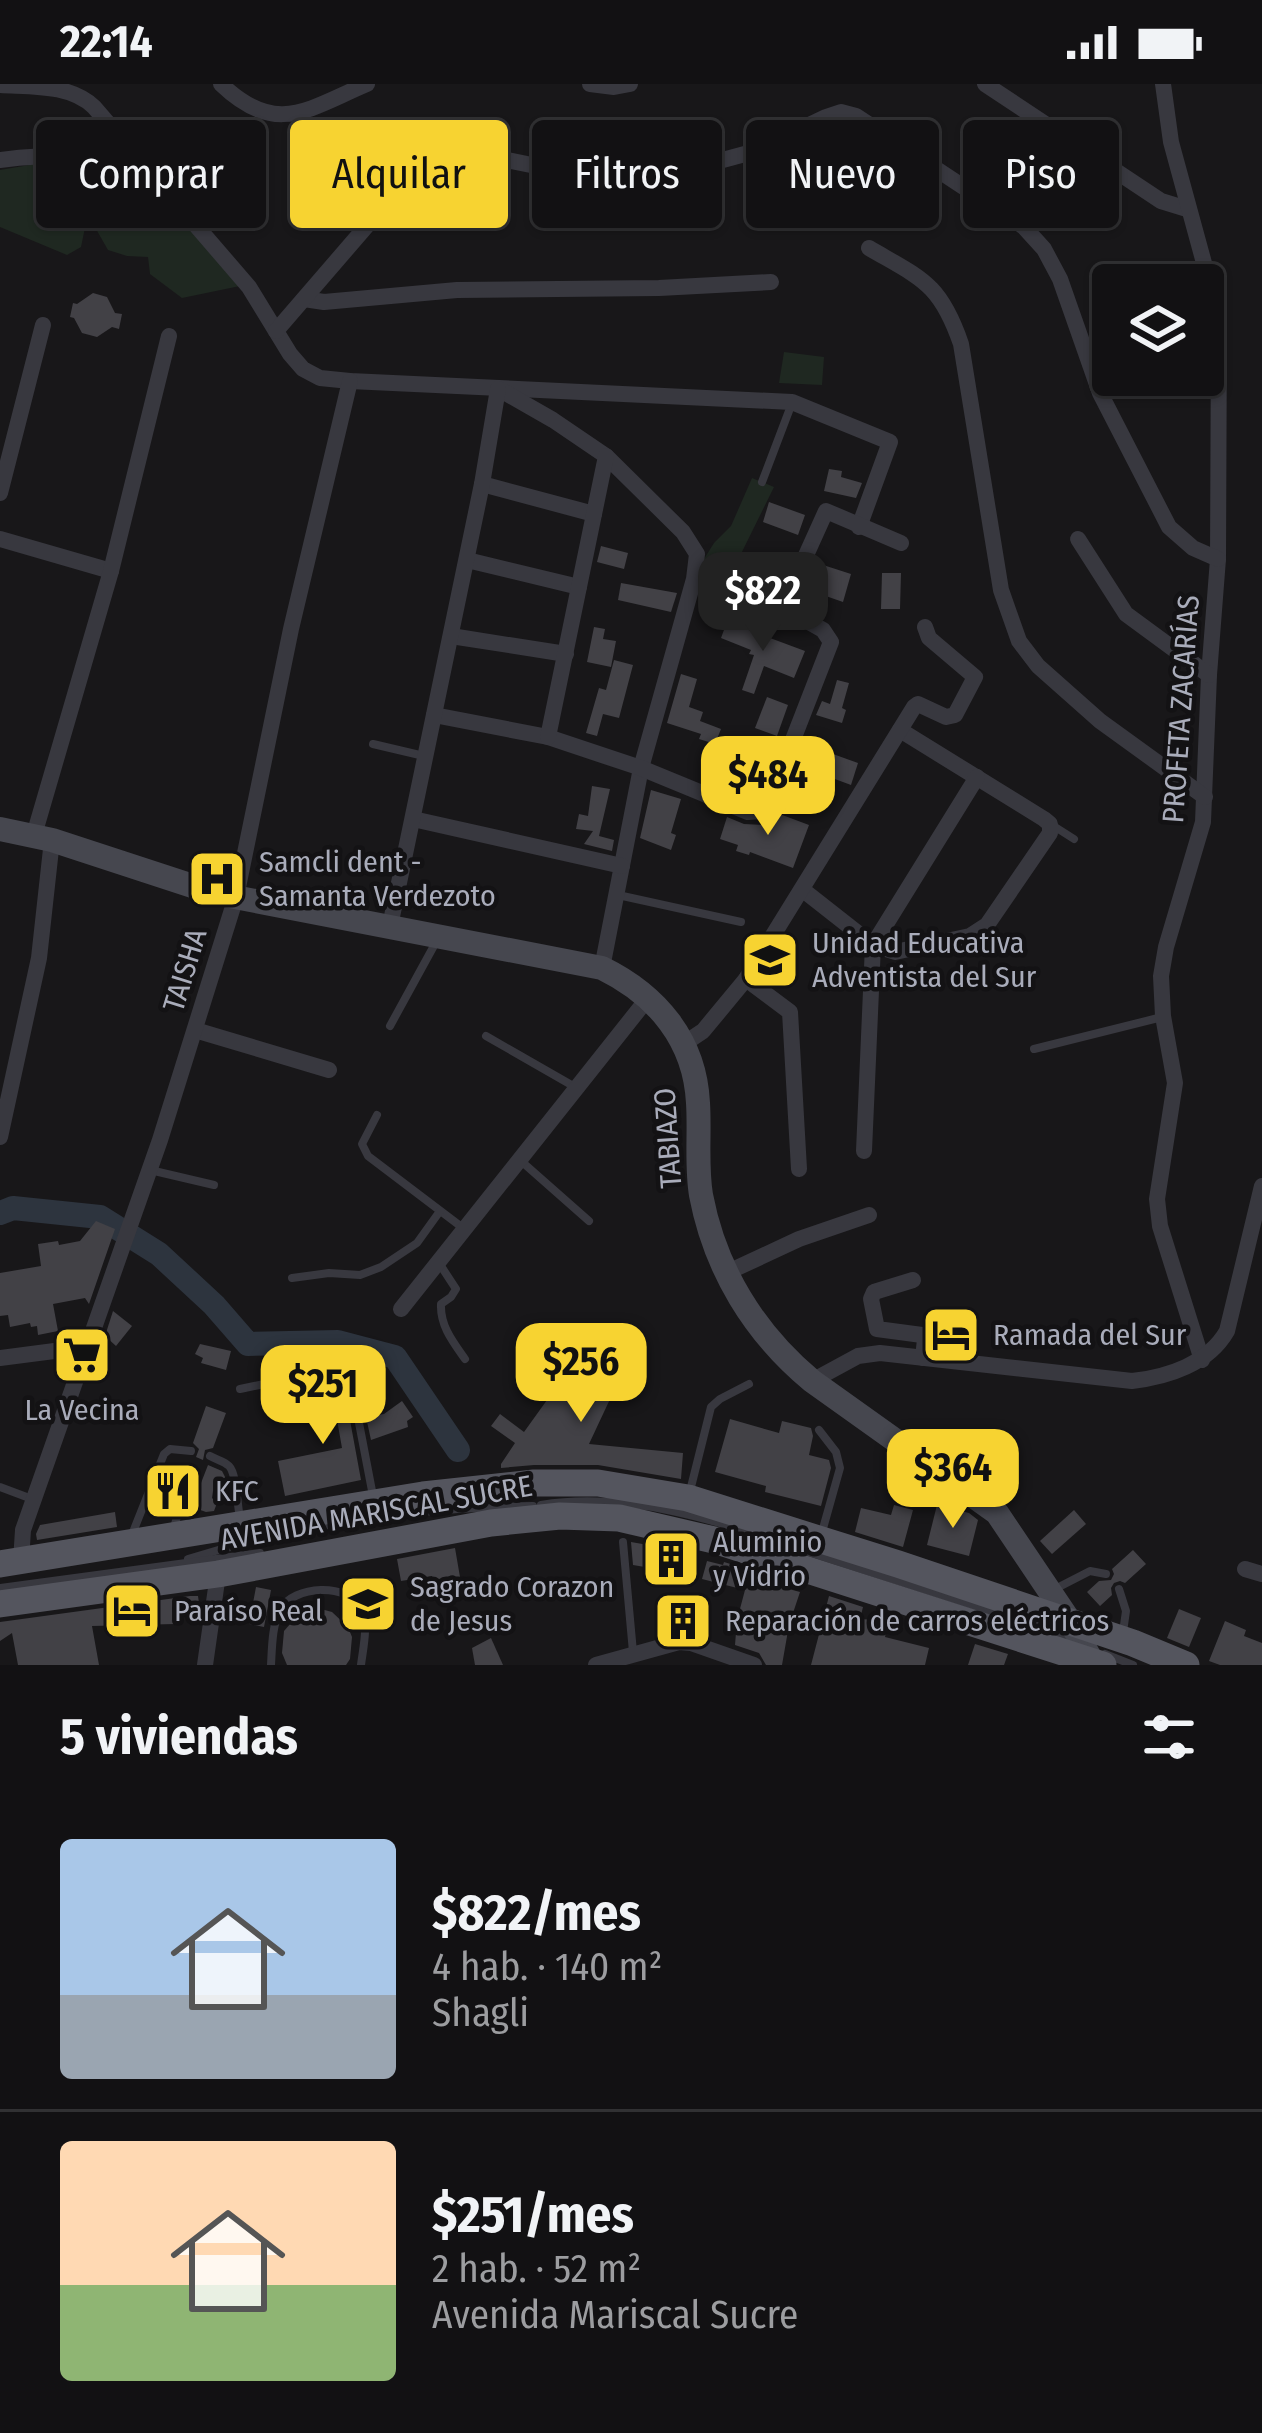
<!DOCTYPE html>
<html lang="es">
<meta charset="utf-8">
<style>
body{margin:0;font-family:"Fira Sans Condensed",sans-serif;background:#1b1a1c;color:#f1f3f6;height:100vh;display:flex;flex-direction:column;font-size:45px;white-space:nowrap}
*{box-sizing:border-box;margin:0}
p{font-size:39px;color:#9c9da0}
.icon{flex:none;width:66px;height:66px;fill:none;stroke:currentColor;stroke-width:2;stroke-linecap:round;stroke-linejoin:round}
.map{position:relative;height:1581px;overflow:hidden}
.side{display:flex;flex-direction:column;background:#121113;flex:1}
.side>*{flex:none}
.banner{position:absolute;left:36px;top:36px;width:1191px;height:108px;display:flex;gap:24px}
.buttons{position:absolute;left:1092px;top:180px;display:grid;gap:24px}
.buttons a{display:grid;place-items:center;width:132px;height:132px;border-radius:12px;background:#121113;box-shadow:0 3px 9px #0004,0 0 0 3px #313133;font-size:60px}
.price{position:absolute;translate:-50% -102px;padding:0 27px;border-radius:24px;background:#f7d331;color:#111;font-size:39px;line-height:78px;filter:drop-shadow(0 3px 6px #0008)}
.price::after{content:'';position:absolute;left:50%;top:72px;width:36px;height:27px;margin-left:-18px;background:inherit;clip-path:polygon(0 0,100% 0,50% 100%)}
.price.selected{background:#222;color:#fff}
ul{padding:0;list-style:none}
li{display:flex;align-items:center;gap:36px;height:300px;padding:0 60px}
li+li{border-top:3px solid #313133}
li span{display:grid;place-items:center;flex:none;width:336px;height:240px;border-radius:12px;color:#555}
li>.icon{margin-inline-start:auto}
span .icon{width:144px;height:144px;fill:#fffc;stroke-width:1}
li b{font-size:51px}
h2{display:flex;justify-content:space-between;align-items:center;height:144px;padding:0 60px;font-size:51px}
.tag{padding:0 42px;border-radius:12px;background:#121113;box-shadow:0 3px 9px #0004,0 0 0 3px #313133;font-size:42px;line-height:108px}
.tag.selected{background:#f7d331;color:#111}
.status{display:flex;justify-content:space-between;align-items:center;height:84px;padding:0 60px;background:#121113;direction:ltr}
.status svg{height:33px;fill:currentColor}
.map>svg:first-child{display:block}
</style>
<div class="status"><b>22:14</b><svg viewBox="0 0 49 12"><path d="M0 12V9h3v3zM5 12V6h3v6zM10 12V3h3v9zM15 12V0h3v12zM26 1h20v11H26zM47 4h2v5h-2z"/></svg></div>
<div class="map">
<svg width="1262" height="1581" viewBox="0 0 1262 1581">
<rect width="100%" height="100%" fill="#181719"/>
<g fill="#1f2821">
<path d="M90,76L139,82L240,202L182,214L150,190L148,173L127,172L108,166L96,145L86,139L81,163L67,171L0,143V86L41,79Z"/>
<path d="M784,268L824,273L822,301L779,299Z"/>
<path d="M752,394L774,403L739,474L729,511L698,501L704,475L714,459L731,442Z"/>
</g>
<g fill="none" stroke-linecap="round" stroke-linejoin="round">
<path stroke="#2d343e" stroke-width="24" d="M0,1129L13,1124L100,1133L159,1170L214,1221L248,1260L338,1258L395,1273L458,1366"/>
</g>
<g fill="#424146">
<path d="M93,209L107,213L115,229L122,230L119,245L112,243L97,253L82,249L74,234L70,233L73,219L77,220Z"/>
<path d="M829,385L842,387L841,393L862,399L856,414L824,407Z"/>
<path d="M769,418L805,431L798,451L763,438Z"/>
<path d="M601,462L628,469L624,485L597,478Z"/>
<path d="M820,480L851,490L843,518L820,510L817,520L800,515L814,486L818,487Z"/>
<path d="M882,489H901L900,525H881Z"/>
<path d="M621,499L677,509L671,528L618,516Z"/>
<path d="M728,535L747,542L746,545L805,567L794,594L764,582L754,610L742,606L754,571L749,570L751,566L721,554Z"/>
<path d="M594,543L605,545L603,555L616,557L611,583L587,578Z"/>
<path d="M614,576L633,581L619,634L603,630L597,652L586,649L599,604L606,606Z"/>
<path d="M681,590L697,595L689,623L703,628L700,637L721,645L715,660L699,655L701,650L667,639Z"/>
<path d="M837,596L849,599L842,624L846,626L842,639L816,631L822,617L830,620Z"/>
<path d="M767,613L788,621L777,652L755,644Z"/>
<path d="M805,660L858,679L851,701L797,681Z"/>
<path d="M592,702L610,705L599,752L614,756L612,767L584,760L593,747L576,745L579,730L588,732Z"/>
<path d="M651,706L681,715L671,749L676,751L671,766L640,754Z"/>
<path d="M777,729L809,741L793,784L750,768L749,771L736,767L738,761L720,755L727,733L744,740L764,741Z"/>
<path d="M96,1137L115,1145L89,1220L85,1214L53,1220L58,1247L38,1251L37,1242L31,1243L30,1239L10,1243L8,1231L0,1232V1189L41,1182L38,1160L58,1157L59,1161L80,1157Z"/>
<path d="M113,1227L132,1242L116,1262L105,1252Z"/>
<path d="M588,1259L626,1281L589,1360L683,1369L681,1395L598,1381H534L501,1384V1380L515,1359L491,1342L500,1330L524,1348Z"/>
<path d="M200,1260L231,1267L226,1286L201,1279L203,1274L195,1270Z"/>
<path d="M335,1294L343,1298L361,1396L285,1412L278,1377L342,1364L333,1313L294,1320L291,1307L302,1306L301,1301Z"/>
<path d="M402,1317L413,1333L407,1337L408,1343L371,1356L366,1333L384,1330Z"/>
<path d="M206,1322L226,1329L213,1364L205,1366L203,1376L196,1373L199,1365L193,1359Z"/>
<path d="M730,1335L779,1349L782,1337L811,1344L813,1352L809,1371L829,1376L831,1384L821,1422L765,1408L766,1402L715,1388Z"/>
<path d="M208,1381L222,1387L226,1395L223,1403L213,1407L212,1414L217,1419L214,1427L206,1428L189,1422L188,1414L182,1411L176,1412L173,1418L161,1421L173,1389L201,1399Z"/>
<path d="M894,1421L913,1426L903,1463L855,1448L861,1424L891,1431Z"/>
<path d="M937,1421L969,1429L978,1436L969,1472L927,1461Z"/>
<path d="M1074,1426L1086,1440L1052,1470L1040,1457Z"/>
<path d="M115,1428L117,1443L37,1456L36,1450L40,1441Z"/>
<path d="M631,1458L683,1467L680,1489L633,1481Z"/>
<path d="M455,1464L460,1493L433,1497L432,1492L401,1497L397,1475Z"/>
<path d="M1133,1466L1146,1480L1125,1499L1120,1497L1114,1499L1111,1504L1112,1511L1100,1522L1087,1508L1099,1497L1111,1496L1114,1490L1112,1485Z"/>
<path d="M707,1477L723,1481L724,1478L750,1486L748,1494L800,1508L789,1541L782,1581H766L759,1569L735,1561L737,1536L745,1506L702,1495Z"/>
<path d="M256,1503L271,1506L264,1543L249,1540Z"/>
<path d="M190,1512H198L199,1519L172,1523L175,1540L92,1542L99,1581H18L12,1549L0,1557V1538Z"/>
<path d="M829,1512L863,1523L860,1535L875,1536L887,1544L885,1553L929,1564L925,1581H811Z"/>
<path d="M672,1524L696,1525L694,1547H670Z"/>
<path d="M321,1525L332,1528L348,1543L352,1553L350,1575L346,1581H287L282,1569L284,1547L299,1530Z"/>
<path d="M1179,1525L1201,1534L1189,1563L1167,1554Z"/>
<path d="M1225,1537L1246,1546L1244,1552L1262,1559V1581H1220L1209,1577Z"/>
<path d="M491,1554L503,1581H475L472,1564Z"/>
<path d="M975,1560L1008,1570L1004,1581H968Z"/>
</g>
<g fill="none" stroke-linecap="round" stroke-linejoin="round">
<g stroke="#38383f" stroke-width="8">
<path d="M762,398L792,319"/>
<path d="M373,660L424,672"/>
<path d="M1052,741L1074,755"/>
<path d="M618,811L741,838"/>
<path d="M390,942L436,858"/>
<path d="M486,952L575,1003"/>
<path d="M1034,965L1162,933"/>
<path d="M377,1031L362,1060L368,1072L463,1144"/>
<path d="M521,1077L589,1137"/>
<path d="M150,1086L214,1101"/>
<path d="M439,1179L456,1205L451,1213L441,1220C440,1242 453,1258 465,1275"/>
<path d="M292,1194L329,1189L360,1191L381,1183L417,1159L440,1127"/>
<path d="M240,1305L336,1285L350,1292L373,1412"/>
<path d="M819,1346L836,1368L840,1384L822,1448"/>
<path d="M210,1372C217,1376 224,1377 229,1382C237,1390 237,1421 240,1434"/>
<path d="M0,1403L32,1415"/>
<path d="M690,1407L711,1323L720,1315L749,1300"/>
<path d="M220,1411L235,1416"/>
<path d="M541,1421C638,1405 737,1444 827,1474C900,1497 973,1521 1046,1545L1074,1557"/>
<path d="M173,1447L181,1419"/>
<path d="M131,1453L164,1370L170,1365L191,1367"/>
<path d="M623,1458L633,1568"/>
<path d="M188,1475C299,1440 417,1424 533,1422"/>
<path d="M0,1504L260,1469"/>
<path d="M1119,1505L1126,1527L1123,1548"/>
<path d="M1053,1506L1090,1487L1106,1490"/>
<path d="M1105,1570L1133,1581"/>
<path d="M271,1581C272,1564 272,1541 280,1526C293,1501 349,1498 361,1525C369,1541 363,1564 361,1581"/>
</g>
<g stroke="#38383f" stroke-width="16">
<path d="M221,0C276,53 308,25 367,0"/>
<path d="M590,0L614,3L630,0"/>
<path d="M985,0L1161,117L1187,125"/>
<path d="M1163,0L1171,58L1219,234L1218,475L1209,591L1203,738L1166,863L1161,892L1163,932L1175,999L1157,1115L1160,1142L1202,1276"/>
<path d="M0,1C32,3 70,0 94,23L249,203L290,270L303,285L320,294L350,297L792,318L890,358L859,443"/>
<path d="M0,76C47,70 92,70 139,74"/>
<path d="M869,164C922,195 940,199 961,260L1001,506L1019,557L1038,582L1100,637L1205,713"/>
<path d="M1129,189L1138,201"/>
<path d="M304,215L324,218L457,206L659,204L771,198"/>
<path d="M276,247L408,94L424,80L443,74L465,71L502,75L610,97L678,88L782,60L805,43L826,33L841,28L856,32L1024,143L1044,165L1060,195L1100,309L1169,443L1193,464L1218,475"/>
<path d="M504,308L553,336L606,372L683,448L697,470L694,495L641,684L602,884"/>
<path d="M482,400L594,430"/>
<path d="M0,409L43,241"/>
<path d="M0,455L111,487"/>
<path d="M1078,455L1126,530L1209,591"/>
<path d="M467,476L579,503"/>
<path d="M451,552L566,570"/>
<path d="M434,631L548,653L641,684L748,728L760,727L768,720L831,558L823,546L786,525L784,520L826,427L901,459"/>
<path d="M548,653L606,372"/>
<path d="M413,735L622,782"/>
<path d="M34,751L111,487L169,252"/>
<path d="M803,806L873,861L895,868L970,852L987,841L1050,749V740L1044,735L900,646"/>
<path d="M390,842L482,400L498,305"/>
<path d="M746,895L790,928L799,1085"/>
<path d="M195,946L329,986"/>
<path d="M685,959L703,947L746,895L914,623L918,620L946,633L955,631L975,593L929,554L925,543"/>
<path d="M0,1053L39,874L52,756"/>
<path d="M864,1067L873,861L977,693"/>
<path d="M726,1189L799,1155L869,1131"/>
<path d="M913,1196L874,1208L871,1215L877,1245L922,1251L925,1255L923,1274"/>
<path d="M401,1225L648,914"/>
<path d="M0,1274L85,1263"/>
<path d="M812,1297L858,1272L880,1269L1132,1297C1168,1293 1208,1280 1227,1247L1262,1102"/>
<path d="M21,1477L23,1446L160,1056L236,813L291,545L350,297"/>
<path d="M1245,1485L1262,1490"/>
<path d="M205,1581L218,1490"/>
<path d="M596,1581L679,1558L691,1559L754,1581"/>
</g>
<path stroke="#46474f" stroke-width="24" d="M0,745L52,756L214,809L602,884C657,911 695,956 698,1019C700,1049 696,1081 701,1111C715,1185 754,1249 812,1297L997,1429L1071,1539L1092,1577"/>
<g stroke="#54555e" stroke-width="27">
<path d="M0,1480L423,1411L534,1399H598L688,1414L898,1480L1133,1559L1186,1581"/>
<path d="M0,1520L218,1490L491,1439L560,1432L619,1434L714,1456L1103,1581"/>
</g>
</g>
<defs>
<symbol id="hospital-square" viewBox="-11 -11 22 22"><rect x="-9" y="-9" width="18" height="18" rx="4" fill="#f7d331" stroke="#131214"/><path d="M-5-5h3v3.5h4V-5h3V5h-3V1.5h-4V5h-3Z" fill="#111"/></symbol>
<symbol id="school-square" viewBox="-11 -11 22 22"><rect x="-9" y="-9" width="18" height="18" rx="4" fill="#f7d331" stroke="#131214"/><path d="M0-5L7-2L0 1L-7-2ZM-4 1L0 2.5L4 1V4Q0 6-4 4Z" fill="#111"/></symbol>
<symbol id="hotel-square" viewBox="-11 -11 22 22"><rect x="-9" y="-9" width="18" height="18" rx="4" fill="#f7d331" stroke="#131214"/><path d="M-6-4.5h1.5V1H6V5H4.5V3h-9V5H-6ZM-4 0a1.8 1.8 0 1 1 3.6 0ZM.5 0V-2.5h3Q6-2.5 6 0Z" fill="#111"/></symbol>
<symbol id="supermarket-square" viewBox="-11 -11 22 22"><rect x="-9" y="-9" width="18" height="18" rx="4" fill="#f7d331" stroke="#131214"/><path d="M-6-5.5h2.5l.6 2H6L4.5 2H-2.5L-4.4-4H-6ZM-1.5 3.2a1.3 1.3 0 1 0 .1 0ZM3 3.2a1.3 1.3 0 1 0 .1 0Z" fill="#111"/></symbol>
<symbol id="restaurant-square" viewBox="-11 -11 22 22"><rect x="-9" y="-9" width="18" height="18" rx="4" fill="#f7d331" stroke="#131214"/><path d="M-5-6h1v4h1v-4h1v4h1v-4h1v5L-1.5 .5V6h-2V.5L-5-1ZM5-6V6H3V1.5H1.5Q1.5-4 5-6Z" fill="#111"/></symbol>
<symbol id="building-square" viewBox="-11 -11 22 22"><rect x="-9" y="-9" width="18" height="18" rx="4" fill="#f7d331" stroke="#131214"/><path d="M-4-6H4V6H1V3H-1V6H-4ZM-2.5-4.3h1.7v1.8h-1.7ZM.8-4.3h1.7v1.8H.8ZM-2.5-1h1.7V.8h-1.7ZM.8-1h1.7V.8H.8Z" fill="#111"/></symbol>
</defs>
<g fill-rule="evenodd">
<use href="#hospital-square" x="184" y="762" width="66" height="66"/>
<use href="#school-square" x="737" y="843" width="66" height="66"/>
<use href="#hotel-square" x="918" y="1218" width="66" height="66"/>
<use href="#supermarket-square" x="49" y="1238" width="66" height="66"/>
<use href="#restaurant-square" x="140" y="1374" width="66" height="66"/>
<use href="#building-square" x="638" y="1442" width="66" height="66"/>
<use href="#school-square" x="335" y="1487" width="66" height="66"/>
<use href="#hotel-square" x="99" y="1494" width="66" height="66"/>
<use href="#building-square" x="650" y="1504" width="66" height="66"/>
</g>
<g text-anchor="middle" stroke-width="9" stroke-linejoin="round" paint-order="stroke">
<g font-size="30" fill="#a9acba" stroke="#131214">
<text transform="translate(1181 625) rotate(-86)" y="10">PROFETA ZACARÍAS</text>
<text transform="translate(185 886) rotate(-73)" y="10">TAISHA</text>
<text transform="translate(668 1054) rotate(-94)" y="10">TABIAZO</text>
<text transform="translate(376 1429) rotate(-10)" y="10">AVENIDA MARISCAL SUCRE</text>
</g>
<g font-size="30" fill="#a9acba" stroke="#131214" text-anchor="start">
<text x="259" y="788">Samcli dent -<tspan x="259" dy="34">Samanta Verdezoto</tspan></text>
<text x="812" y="869">Unidad Educativa<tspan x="812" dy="34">Adventista del Sur</tspan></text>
<text x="993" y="1261">Ramada del Sur</text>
<text x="82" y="1336" text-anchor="middle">La Vecina</text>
<text x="215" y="1417">KFC</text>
<text x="713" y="1468">Aluminio<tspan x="713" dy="34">y Vidrio</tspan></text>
<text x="410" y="1513">Sagrado Corazon<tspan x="410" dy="34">de Jesus</tspan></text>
<text x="174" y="1537">Paraíso Real</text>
<text x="725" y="1547">Reparación de carros eléctricos</text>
</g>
</g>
</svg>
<div class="buttons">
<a><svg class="icon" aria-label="layers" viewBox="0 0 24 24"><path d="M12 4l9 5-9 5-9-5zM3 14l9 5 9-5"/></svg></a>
</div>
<b class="price selected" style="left:763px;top:570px">$822</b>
<b class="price" style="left:768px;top:754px">$484</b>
<b class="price" style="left:581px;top:1341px">$256</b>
<b class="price" style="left:323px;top:1363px">$251</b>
<b class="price" style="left:953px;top:1447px">$364</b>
<div class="banner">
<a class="tag">Comprar</a>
<a class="tag selected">Alquilar</a>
<a class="tag">Filtros</a>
<a class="tag">Nuevo</a>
<a class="tag">Piso</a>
</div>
</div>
<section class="side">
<h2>5 viviendas<svg class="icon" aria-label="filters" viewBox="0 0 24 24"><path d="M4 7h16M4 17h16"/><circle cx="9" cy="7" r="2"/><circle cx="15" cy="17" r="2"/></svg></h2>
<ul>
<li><span style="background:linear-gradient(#a9c7e8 65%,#9aa5b1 0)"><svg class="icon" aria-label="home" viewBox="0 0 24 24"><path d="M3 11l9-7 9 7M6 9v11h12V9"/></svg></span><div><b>$822/mes</b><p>4 hab. · 140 m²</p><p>Shagli</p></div></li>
<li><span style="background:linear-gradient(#ffd9b3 60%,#8fb573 0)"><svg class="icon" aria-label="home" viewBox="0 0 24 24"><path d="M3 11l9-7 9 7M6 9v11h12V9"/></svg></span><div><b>$251/mes</b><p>2 hab. · 52 m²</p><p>Avenida Mariscal Sucre</p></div></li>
</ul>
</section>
